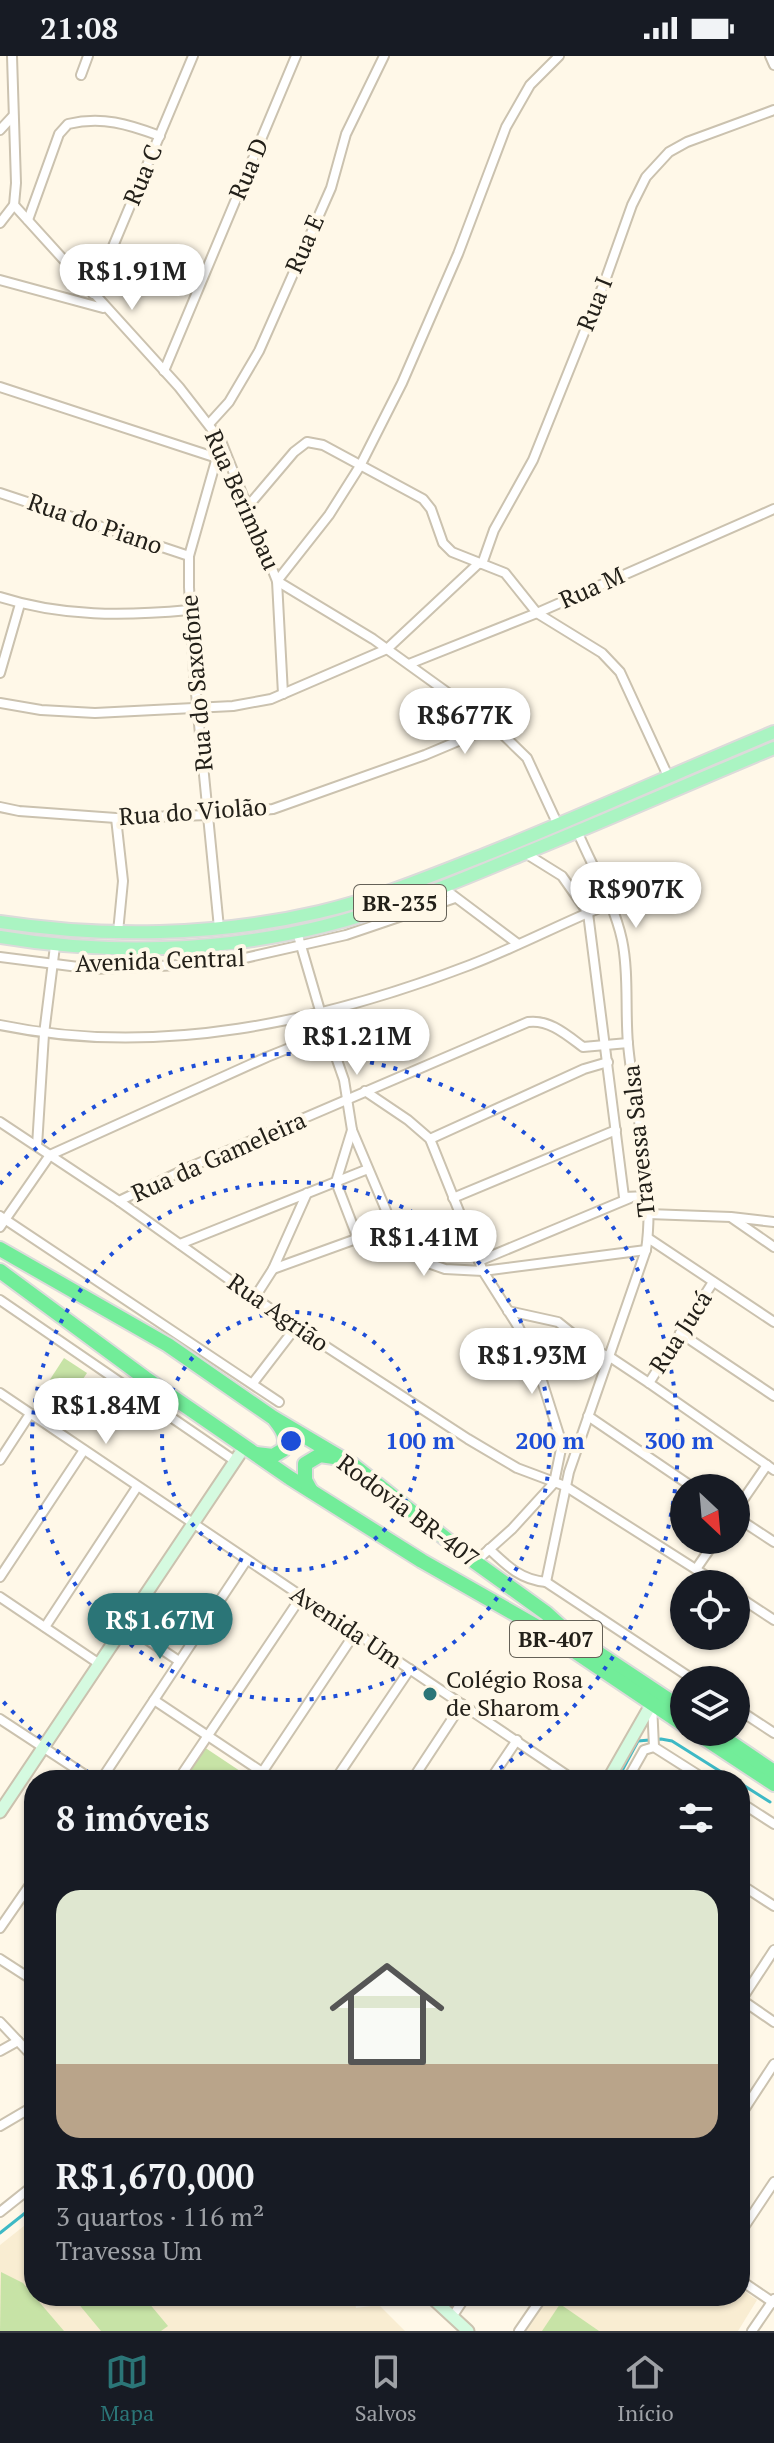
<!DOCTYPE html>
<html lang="pt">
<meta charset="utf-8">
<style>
body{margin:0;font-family:"PT Serif",serif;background:#20242c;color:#f1f3f6;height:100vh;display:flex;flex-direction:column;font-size:30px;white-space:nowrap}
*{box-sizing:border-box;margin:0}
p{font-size:26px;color:#9ea1a6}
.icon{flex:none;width:44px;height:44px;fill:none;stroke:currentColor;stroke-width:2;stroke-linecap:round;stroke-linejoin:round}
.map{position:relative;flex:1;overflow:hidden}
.details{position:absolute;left:24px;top:1714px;width:726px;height:536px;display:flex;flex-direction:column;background:#171b24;border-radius:32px;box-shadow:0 2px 6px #0004}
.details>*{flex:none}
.needle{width:52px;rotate:154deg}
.buttons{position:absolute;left:670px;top:1418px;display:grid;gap:16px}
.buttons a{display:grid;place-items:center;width:80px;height:80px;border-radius:50%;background:#171b24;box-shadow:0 2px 6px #0004;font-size:40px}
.price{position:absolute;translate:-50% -68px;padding:0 18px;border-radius:28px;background:#fff;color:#222;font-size:26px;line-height:52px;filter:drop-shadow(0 2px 4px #0008)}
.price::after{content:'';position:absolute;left:50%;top:48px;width:24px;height:18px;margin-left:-12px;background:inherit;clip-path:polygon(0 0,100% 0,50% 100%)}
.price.on{background:#2b7577;color:#fff}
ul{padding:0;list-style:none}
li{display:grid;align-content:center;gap:16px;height:424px;padding:0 32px}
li+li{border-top:2px solid #363941}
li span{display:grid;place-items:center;height:248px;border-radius:24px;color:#555}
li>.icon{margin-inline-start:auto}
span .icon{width:144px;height:144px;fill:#fffc;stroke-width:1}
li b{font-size:34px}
h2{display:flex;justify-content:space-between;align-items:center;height:96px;padding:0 32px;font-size:34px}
.status{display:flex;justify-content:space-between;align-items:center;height:56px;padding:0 40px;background:#171b24;direction:ltr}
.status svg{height:22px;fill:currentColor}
.menu{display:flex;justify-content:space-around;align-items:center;height:112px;border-top:2px solid #363941;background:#171b24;font-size:22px;color:#9ea1a6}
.menu a{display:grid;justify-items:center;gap:4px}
.menu .on{color:#2b7577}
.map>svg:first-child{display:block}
</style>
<div class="status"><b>21:08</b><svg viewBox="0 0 49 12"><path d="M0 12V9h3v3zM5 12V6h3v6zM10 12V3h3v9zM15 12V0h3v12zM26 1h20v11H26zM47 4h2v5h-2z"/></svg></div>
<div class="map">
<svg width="774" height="2275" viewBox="0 0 774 2275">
<rect width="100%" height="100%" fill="#fff8e8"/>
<g fill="#f9edd2">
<path d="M34,2162V2240H354L356,2252L379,2249L405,2275H0V2189Z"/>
<path d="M740,2232L757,2244L738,2275H523L546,2240H740Z"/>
</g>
<g fill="#c7e3a6">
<path d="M64,1302L87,1317L58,1360L36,1345Z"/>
<path d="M204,1691L249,1721L247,1724H182Z"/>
<path d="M1,2216L23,2227L64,2275H0Z"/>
<path d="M72,2240H143L168,2270L161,2275H101Z"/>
<path d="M560,2248L599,2275H542Z"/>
</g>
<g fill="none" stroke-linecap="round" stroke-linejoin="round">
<g stroke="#3eb9c5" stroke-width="3">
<path d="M617,1724L638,1685L661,1683L672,1685L734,1724"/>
<path d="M740,1727L770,1746"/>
<path d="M0,2177L34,2150"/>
</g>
<defs>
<g id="street">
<path d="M770,0L774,9"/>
<path d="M81,19L88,0"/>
<path d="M0,74L13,60"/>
<path d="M14,149L179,331L221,385L277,525L283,638"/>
<path d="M28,164L59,78L68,68C102,60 128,68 160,80"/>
<path d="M0,167L14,149L16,127L12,0"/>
<path d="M0,224L103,252"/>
<path d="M93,238L193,0"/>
<path d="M164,315L296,0"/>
<path d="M0,331L217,402"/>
<path d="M209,368L229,346L259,295L331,132L346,78L384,0"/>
<path d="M0,437L189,500"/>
<path d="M249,449L294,396L307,386L323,389L423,443L431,453L443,487L452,496L505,517L537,557L602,597L620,616L668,720"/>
<path d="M482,508L494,474L533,404L606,222L632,149L646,121L669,96L687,86L774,54"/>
<path d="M0,541C62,561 125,560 189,554"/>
<path d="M409,608L537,557L774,453"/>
<path d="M0,617L20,548"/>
<path d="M0,647L41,654L95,657L233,650L271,643L387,593L479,507"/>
<path d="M0,751L19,755L116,762L209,759L273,753L425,699L494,670"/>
<path d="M116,762L123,825L118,876"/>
<path d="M558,769L527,702L494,670L373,583L277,525L329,459L360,410L402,327L458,198L506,71L530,29L559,0"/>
<path d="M525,797L562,820L588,857L624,1141L648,1140"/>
<path d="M442,831L518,888"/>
<path d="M219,872L194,617L189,531V500L221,387"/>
<path d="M297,876L321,958L344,1024L352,1074L388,1159L419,1199L428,1207L445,1213L483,1215L646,1194"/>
<path d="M0,901L94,913L223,907L346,879L455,842"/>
<path d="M0,969C158,1002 321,966 470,909C517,891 562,867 609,848"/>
<path d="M365,1035L408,1064L430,1083L483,1215L519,1272L537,1309L562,1388L554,1427L512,1473L475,1506"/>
<path d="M0,1066L119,1145L296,1271L468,1383L517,1412L565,1430L719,1528"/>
<path d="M430,1083L584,1013L608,1006"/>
<path d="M37,1090L44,978L55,890"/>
<path d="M336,1126L358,1183"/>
<path d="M336,1126L352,1074"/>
<path d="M453,1142L616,1074"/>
<path d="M119,1145L190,1111L528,966C549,963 567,979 583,991L628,987"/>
<path d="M648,1158L731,1161L774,1166"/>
<path d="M0,1160L279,1346"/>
<path d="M732,1162L774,1191"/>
<path d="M0,1171L50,1099L267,1001L327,977"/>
<path d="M648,1182L774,1266"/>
<path d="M180,1188L368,1113"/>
<path d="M479,1205L630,1142"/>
<path d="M273,1213L395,1169"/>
<path d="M255,1241L273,1213L307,1137"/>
<path d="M0,1244L235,1405"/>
<path d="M508,1255L558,1266L593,1294L610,1301L649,1327L774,1414"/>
<path d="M680,1277L774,1340"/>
<path d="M253,1327L296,1271"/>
<path d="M649,1327L713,1226"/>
<path d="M0,1337L574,1724"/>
<path d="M588,1360L694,1432"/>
<path d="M0,1404L30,1358"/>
<path d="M736,1454L767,1409"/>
<path d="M736,1461L774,1486"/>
<path d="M489,1493C507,1510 521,1524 546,1526L569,1416L646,1194C656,1126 634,1055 628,988C625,954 629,917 622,884C614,847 593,812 578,777"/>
<path d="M696,1513L716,1484"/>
<path d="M0,1521L84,1394"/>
<path d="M546,1526L694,1624"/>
<path d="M736,1539L774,1564"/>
<path d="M0,1541L98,1607"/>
<path d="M125,1569L179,1605"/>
<path d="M45,1571L137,1431"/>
<path d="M154,1644L274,1724"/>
<path d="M652,1648L654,1691"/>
<path d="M736,1652L774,1677"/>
<path d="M0,1663L93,1724"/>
<path d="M101,1724L246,1505"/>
<path d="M178,1724L301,1541"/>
<path d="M257,1724L355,1577"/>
<path d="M335,1724L410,1613"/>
<path d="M412,1724L462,1648"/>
<path d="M490,1724L517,1684"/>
<path d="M627,1724L644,1694L654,1691L706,1724"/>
<path d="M740,1746L774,1768"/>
<path d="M740,1828L774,1850"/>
<path d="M0,1872L34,1823"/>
<path d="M0,1903L34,1925"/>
<path d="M742,1944L774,1966"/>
<path d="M740,1946L774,1894"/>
<path d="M0,1966L34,2002"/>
<path d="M0,1995L18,1985"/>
<path d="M740,2060L774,2008"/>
<path d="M0,2070L34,2050"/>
<path d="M0,2156L34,2129"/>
<path d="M740,2177L774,2126"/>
<path d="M740,2224L774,2247"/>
<path d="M452,2261L466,2240"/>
<path d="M519,2275L543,2240"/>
<path d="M752,2275L774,2243"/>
</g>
<g id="secondary">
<path d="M608,1724L652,1647"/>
<path d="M0,1756L239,1399"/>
<path d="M430,2240L468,2275"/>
</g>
<g id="primary">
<path d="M0,866C104,882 216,880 319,856C375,843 431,820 484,799C582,760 677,716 774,676"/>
<path d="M0,881C106,899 220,896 324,870C393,853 458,825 523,798C607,764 690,727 774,692"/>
</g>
<g id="highway">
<path d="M0,1193L168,1289L272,1361L353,1409L475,1506L546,1557L568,1577L684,1654"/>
<path d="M0,1215L145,1322L290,1422L422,1505L543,1574L684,1669"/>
<path d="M256,1398L273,1400L283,1394C288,1382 283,1374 275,1364"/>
<path d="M311,1435L305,1424V1408L320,1399L334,1401"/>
<path d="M695,1676L774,1728"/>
<path d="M715,1676L774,1716"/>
</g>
</defs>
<use href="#street" stroke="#cbc2af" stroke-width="12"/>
<use href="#secondary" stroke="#cbc2af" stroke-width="15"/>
<use href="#primary" stroke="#dcdbda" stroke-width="16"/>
<use href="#highway" stroke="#dcdbda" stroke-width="18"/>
<use href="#street" stroke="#fff" stroke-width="8"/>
<use href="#secondary" stroke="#d5fae0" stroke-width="11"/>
<use href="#primary" stroke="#aaf4c2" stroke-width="12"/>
<use href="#highway" stroke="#72ed99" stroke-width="14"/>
</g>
<g fill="none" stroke="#1d4ed8" stroke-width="4" stroke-dasharray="4 8">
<circle cx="291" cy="1385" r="129"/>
<circle cx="291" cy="1385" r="259"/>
<path d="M100 1723A388 388 0 0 1 0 1642M0 1128A388 388 0 1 1 482 1723"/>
</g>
<circle fill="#2b7577" stroke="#fff8e8" stroke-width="3" cx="430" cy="1638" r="8"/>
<g text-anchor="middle" stroke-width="8" stroke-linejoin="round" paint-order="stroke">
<g fill="#fff8e8" stroke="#656157" stroke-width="2">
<rect x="354" y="829" width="92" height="36" rx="6"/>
<rect x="510" y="1565" width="92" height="36" rx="6"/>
</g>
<g font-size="22" font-weight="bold" fill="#232019">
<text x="400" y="855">BR-235</text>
<text x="556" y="1591">BR-407</text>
</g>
<g font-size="24" fill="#232019" stroke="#fff8e8">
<text transform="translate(249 113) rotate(-67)" y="8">Rua D</text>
<text transform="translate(143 119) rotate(-67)" y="8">Rua C</text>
<text transform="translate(305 188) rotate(-66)" y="8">Rua E</text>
<text transform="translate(595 248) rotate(-68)" y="8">Rua I</text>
<text transform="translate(242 444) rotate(66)" y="8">Rua Berimbau</text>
<text transform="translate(95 468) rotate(19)" y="8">Rua do Piano</text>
<text transform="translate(592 532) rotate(-24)" y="8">Rua M</text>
<text transform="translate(197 627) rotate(-95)" y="8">Rua do Saxofone</text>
<text transform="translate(193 756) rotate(-4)" y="8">Rua do Violão</text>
<text transform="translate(160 905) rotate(-2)" y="8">Avenida Central</text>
<text transform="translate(639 1085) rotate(-96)" y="8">Travessa Salsa</text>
<text transform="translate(219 1101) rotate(-24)" y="8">Rua da Gameleira</text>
<text transform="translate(278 1257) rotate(35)" y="8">Rua Agrião</text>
<text transform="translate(681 1276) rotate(-57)" y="8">Rua Jucá</text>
<text transform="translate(408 1455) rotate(37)" y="8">Rodovia BR-407</text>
<text transform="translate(346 1571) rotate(34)" y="8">Avenida Um</text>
</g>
<g font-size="24" fill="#232019" stroke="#fff8e8" text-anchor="start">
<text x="446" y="1632">Colégio Rosa<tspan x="446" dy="28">de Sharom</tspan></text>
</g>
</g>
<circle cx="291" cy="1385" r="12" fill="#1d4ed8" stroke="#fff8e8" stroke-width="4"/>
<g font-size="24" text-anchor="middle" font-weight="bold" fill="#1d4ed8" stroke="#fff8e8" stroke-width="8" stroke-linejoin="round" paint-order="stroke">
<text x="420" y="1393">100 m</text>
<text x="550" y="1393">200 m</text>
<text x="679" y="1393">300 m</text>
</g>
</svg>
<div class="buttons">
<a><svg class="needle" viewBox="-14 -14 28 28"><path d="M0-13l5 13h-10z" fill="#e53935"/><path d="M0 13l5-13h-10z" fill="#9ea1a6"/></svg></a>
<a><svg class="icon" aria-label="locate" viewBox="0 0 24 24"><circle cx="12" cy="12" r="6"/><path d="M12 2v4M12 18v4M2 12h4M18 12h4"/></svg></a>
<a><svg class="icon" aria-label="layers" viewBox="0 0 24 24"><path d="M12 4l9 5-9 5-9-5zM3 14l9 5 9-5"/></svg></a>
</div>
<b class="price" style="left:132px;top:256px">R$1.91M</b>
<b class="price" style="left:465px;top:700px">R$677K</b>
<b class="price" style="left:636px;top:874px">R$907K</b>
<b class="price" style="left:357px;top:1021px">R$1.21M</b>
<b class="price" style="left:424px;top:1222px">R$1.41M</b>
<b class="price" style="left:532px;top:1340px">R$1.93M</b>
<b class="price" style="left:106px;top:1390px">R$1.84M</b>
<b class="price on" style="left:160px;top:1605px">R$1.67M</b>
<section class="details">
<h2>8 imóveis<svg class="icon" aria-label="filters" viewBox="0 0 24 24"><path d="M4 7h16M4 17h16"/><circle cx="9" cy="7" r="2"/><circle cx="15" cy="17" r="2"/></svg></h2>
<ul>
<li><span style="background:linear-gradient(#dfe7d0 70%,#b9a48a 0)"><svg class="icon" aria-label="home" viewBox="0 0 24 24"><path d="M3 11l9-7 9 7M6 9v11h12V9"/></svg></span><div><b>R$1,670,000</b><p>3 quartos · 116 m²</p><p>Travessa Um</p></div></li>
</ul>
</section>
</div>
<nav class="menu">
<a class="on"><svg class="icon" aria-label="map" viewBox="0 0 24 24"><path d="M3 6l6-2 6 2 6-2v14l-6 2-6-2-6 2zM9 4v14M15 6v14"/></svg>Mapa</a>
<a><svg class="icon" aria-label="saved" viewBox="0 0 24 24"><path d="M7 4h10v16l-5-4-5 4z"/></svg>Salvos</a>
<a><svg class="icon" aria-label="home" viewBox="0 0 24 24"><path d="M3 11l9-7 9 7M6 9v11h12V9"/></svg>Início</a>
</nav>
